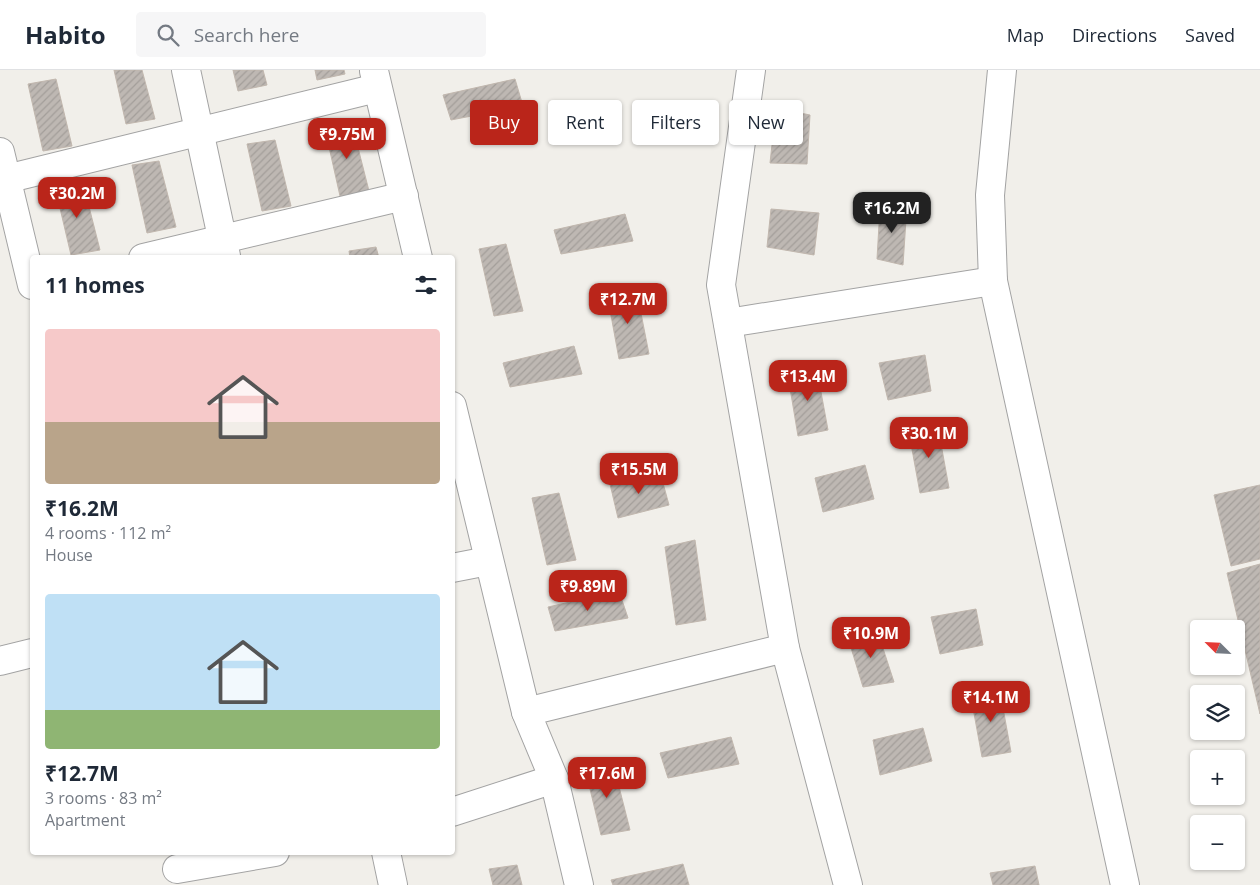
<!DOCTYPE html>
<meta charset="utf-8">
<style>
body{margin:0;font-family:"Open Sans",sans-serif;background:#f6f6f7;color:#1f2937;height:100vh;display:flex;flex-direction:column;font-size:19px;white-space:nowrap}
*{box-sizing:border-box;margin:0}
p{font-size:16px;color:#747a83}
.icon{flex:none;width:28px;height:28px;fill:none;stroke:currentColor;stroke-width:2;stroke-linecap:round;stroke-linejoin:round}
.map{position:relative;flex:1;overflow:hidden}
.panel{position:absolute;left:30px;top:185px;width:425px;height:600px;display:flex;flex-direction:column;background:#fff;border-radius:5px;box-shadow:0 1px 4px #0004}
.panel>*{flex:none}
.guide{position:absolute;left:470px;top:30px;width:475px;height:45px;display:flex;gap:10px}
.needle{width:32px;rotate:294deg}
.fabs{position:absolute;left:1190px;top:550px;display:grid;gap:10px}
.fabs a{display:grid;place-items:center;width:55px;height:55px;border-radius:5px;background:#fff;box-shadow:0 1px 4px #0004;font-size:25px}
.price{position:absolute;translate:-50% -42px;padding:0 11px;border-radius:10px;background:#ba251a;color:#fff;font-size:16px;line-height:32px;filter:drop-shadow(0 1px 2px #0008)}
.price::after{content:'';position:absolute;left:50%;top:30px;width:15px;height:11px;margin-left:-8px;background:inherit;clip-path:polygon(0 0,100% 0,50% 100%)}
.price.current{background:#222;color:#fff}
ul{padding:0;list-style:none}
li{display:grid;align-content:center;gap:10px;height:265px;padding:0 15px}
li span{display:grid;place-items:center;height:155px;border-radius:5px;color:#555}
li>.icon{margin-inline-start:auto}
span .icon{width:90px;height:90px;fill:#fffc;stroke-width:1}
li b{font-size:21px}
h2{display:flex;justify-content:space-between;align-items:center;height:60px;padding:0 15px;font-size:21px}
.chip{padding:0 18px;border-radius:5px;background:#fff;box-shadow:0 1px 4px #0004;font-size:18px;line-height:45px}
.chip.current{background:#ba251a;color:#fff}
header{display:flex;align-items:center;gap:30px;box-sizing:border-box;height:70px;padding:0 25px;background:#fff;border-bottom:1px solid #e0e1e3}
header strong{font-size:24px}
nav{display:flex;gap:28px;margin-inline-start:auto;font-size:18px}
.search{width:350px;height:45px;background:#f6f6f7;display:flex;align-items:center;gap:12px;box-sizing:border-box;padding:0 18px;border-radius:5px;color:#747a83;font-size:19px}
.map>svg:first-child{display:block}
</style>
<header>
<strong>Habito</strong>
<div class="search"><svg class="icon" aria-label="search" viewBox="0 0 24 24"><circle cx="10" cy="10" r="6"/><path d="M15 15l6 6"/></svg>Search here</div>
<nav><a>Map</a><a>Directions</a><a>Saved</a></nav>
</header>
<div class="map">
<svg width="1260" height="815" viewBox="0 0 1260 815">
<defs>
<pattern id="building-hatch" width="6" height="6" patternUnits="userSpaceOnUse" patternTransform="scale(1.25)"><rect width="6" height="6" fill="#beb8b3"/><path d="M-1 1l2-2M0 6l6-6M5 7l2-2" fill="none" stroke="#a39e9a"/></pattern>
</defs>
<rect width="100%" height="100%" fill="#f1efea"/>
<g fill="url(#building-hatch)" stroke="#c1b7ae">
<path d="M114,0H142L155,49L126,54Z"/>
<path d="M233,0H263L267,15L238,21Z"/>
<path d="M315,0H344L345,4L317,10Z"/>
<path d="M56,9L72,76L43,81L28,14Z"/>
<path d="M515,9L523,36L451,50L443,25Z"/>
<path d="M776,38L810,45L807,94L770,93Z"/>
<path d="M352,54L369,121L340,126L325,59Z"/>
<path d="M275,70L291,136L262,141L247,74Z"/>
<path d="M159,91L176,157L147,163L132,95Z"/>
<path d="M83,113L100,180L71,185L55,117Z"/>
<path d="M907,135L903,195L877,189L880,137Z"/>
<path d="M771,139L819,143L814,185L767,177Z"/>
<path d="M625,144L633,171L561,184L554,160Z"/>
<path d="M506,174L523,241L494,246L479,179Z"/>
<path d="M376,177L379,188H350L349,181Z"/>
<path d="M636,218L649,284L619,289L608,229Z"/>
<path d="M574,276L582,304L510,317L503,293Z"/>
<path d="M925,285L931,321L888,330L879,293Z"/>
<path d="M816,295L828,360L798,366L788,306Z"/>
<path d="M937,352L949,418L920,423L909,363Z"/>
<path d="M865,395L874,429L823,442L815,408Z"/>
<path d="M660,402L669,435L618,448L610,414Z"/>
<path d="M1260,415V489L1231,496L1214,425Z"/>
<path d="M559,423L576,490L547,495L532,428Z"/>
<path d="M695,470L706,550L676,555L665,477Z"/>
<path d="M1260,494V644L1227,503Z"/>
<path d="M619,521L628,548L555,561L548,537Z"/>
<path d="M976,539L983,575L940,584L931,547Z"/>
<path d="M876,557L894,612L863,617L848,568Z"/>
<path d="M999,616L1011,682L982,687L971,627Z"/>
<path d="M923,658L932,691L880,705L873,670Z"/>
<path d="M731,667L739,694L668,708L660,683Z"/>
<path d="M613,693L630,760L601,765L585,698Z"/>
<path d="M683,794L689,815H613L611,810Z"/>
<path d="M517,795L522,815H493L489,799Z"/>
<path d="M1035,796L1039,815H993L990,803Z"/>
</g>
<g fill="none" stroke-linecap="round" stroke-linejoin="round">
<defs>
<g id="minor">
<path d="M186,0L226,186"/>
<path d="M751,0L721,215L785,578L848,815"/>
<path d="M1002,0L990,125L993,211L1125,815"/>
<path d="M374,1L418,188"/>
<path d="M0,82L32,215"/>
<path d="M6,109L377,18"/>
<path d="M143,188L404,126"/>
<path d="M728,253L993,211"/>
<path d="M452,336L526,642"/>
<path d="M452,498L488,491"/>
<path d="M0,591L32,583"/>
<path d="M554,709L579,815"/>
<path d="M452,742L554,709L526,642L785,578"/>
<path d="M386,782L393,815"/>
<path d="M177,799L275,782"/>
</g>
</defs>
<use href="#minor" stroke="#a3a3a3" stroke-width="30"/>
<use href="#minor" stroke="#fff" stroke-width="28"/>
</g>
</svg>
<div class="fabs">
<a><svg class="needle" viewBox="-14 -14 28 28"><path d="M0-13l5 13h-10z" fill="#e53935"/><path d="M0 13l5-13h-10z" fill="#747a83"/></svg></a>
<a><svg class="icon" aria-label="layers" viewBox="0 0 24 24"><path d="M12 4l9 5-9 5-9-5zM3 14l9 5 9-5"/></svg></a>
<a>+</a>
<a>−</a>
</div>
<b class="price" style="left:347px;top:90px">₹9.75M</b>
<b class="price" style="left:77px;top:149px">₹30.2M</b>
<b class="price current" style="left:892px;top:164px">₹16.2M</b>
<b class="price" style="left:628px;top:255px">₹12.7M</b>
<b class="price" style="left:808px;top:332px">₹13.4M</b>
<b class="price" style="left:929px;top:389px">₹30.1M</b>
<b class="price" style="left:639px;top:425px">₹15.5M</b>
<b class="price" style="left:588px;top:542px">₹9.89M</b>
<b class="price" style="left:871px;top:589px">₹10.9M</b>
<b class="price" style="left:991px;top:653px">₹14.1M</b>
<b class="price" style="left:607px;top:729px">₹17.6M</b>
<div class="guide">
<a class="chip current">Buy</a>
<a class="chip">Rent</a>
<a class="chip">Filters</a>
<a class="chip">New</a>
</div>
<section class="panel">
<h2>11 homes<svg class="icon" aria-label="filters" viewBox="0 0 24 24"><path d="M4 7h16M4 17h16"/><circle cx="9" cy="7" r="2"/><circle cx="15" cy="17" r="2"/></svg></h2>
<ul>
<li><span style="background:linear-gradient(#f6c9c9 60%,#b9a48a 0)"><svg class="icon" aria-label="home" viewBox="0 0 24 24"><path d="M3 11l9-7 9 7M6 9v11h12V9"/></svg></span><div><b>₹16.2M</b><p>4 rooms · 112 m²</p><p>House</p></div></li>
<li><span style="background:linear-gradient(#bfe0f5 75%,#8fb573 0)"><svg class="icon" aria-label="home" viewBox="0 0 24 24"><path d="M3 11l9-7 9 7M6 9v11h12V9"/></svg></span><div><b>₹12.7M</b><p>3 rooms · 83 m²</p><p>Apartment</p></div></li>
</ul>
</section>
</div>
